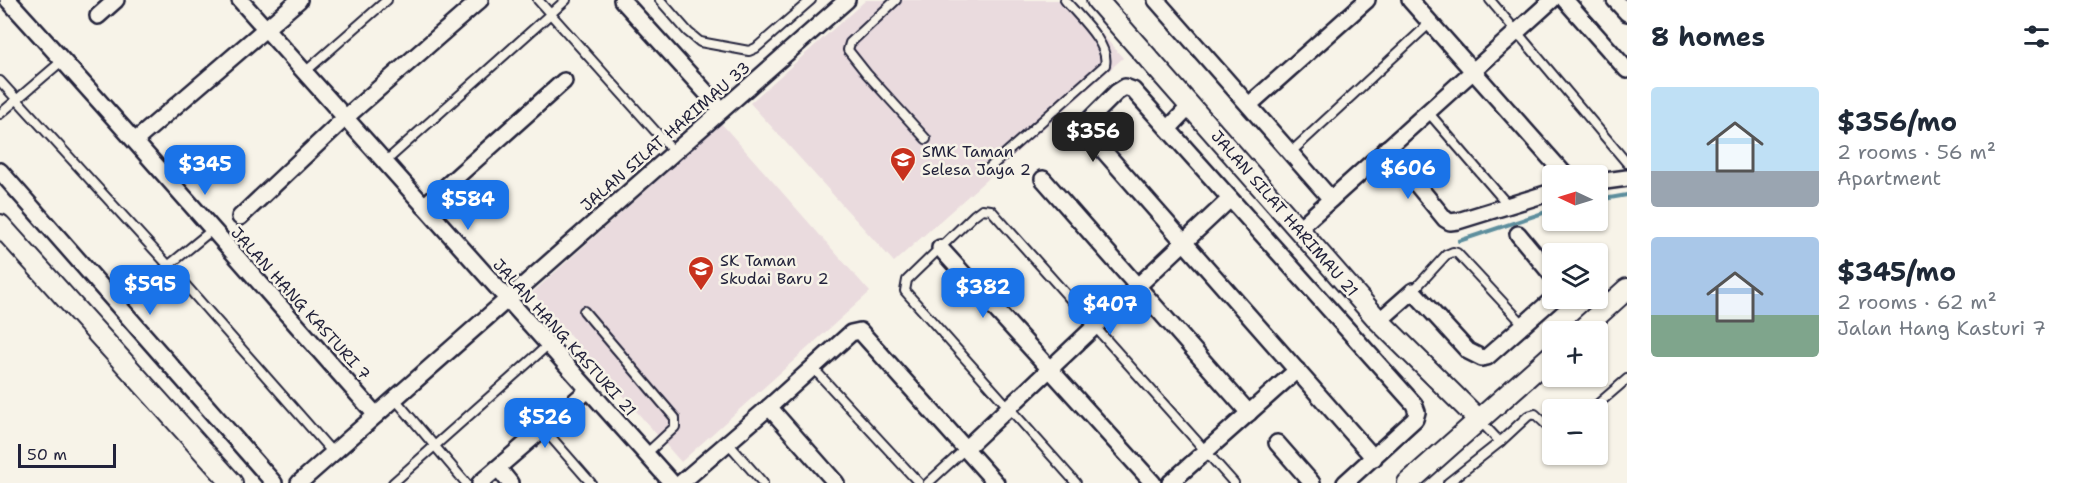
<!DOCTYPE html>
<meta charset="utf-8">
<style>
body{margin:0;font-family:"Shantell Sans",sans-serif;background:#f2f2f3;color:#1f2937;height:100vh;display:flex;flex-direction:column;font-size:22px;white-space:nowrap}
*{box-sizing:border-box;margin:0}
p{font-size:20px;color:#747a83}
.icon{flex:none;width:33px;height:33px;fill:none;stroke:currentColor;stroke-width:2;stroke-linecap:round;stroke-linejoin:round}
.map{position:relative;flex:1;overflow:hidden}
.side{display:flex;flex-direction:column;background:#fff;width:450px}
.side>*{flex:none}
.needle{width:39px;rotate:274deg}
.buttons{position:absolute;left:1542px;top:165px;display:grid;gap:12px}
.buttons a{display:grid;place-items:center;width:66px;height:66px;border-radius:6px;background:#fff;box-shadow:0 2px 4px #0004;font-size:30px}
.scale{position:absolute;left:18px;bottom:15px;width:98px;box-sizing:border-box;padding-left:6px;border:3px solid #22223b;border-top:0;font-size:16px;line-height:21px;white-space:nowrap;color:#22223b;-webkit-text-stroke:4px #f7f3e8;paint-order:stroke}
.price{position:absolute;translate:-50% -51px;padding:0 14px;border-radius:12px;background:#1a73e8;color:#fff;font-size:20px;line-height:39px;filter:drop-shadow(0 2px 3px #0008)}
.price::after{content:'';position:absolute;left:50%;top:36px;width:18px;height:14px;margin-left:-9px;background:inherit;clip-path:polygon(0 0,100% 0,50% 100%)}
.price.active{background:#222;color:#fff}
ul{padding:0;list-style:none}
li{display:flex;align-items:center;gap:18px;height:150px;padding:0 24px}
li span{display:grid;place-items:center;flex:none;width:168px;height:120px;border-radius:6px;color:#555}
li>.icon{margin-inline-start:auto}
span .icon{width:72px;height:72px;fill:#fffc;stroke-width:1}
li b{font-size:26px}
h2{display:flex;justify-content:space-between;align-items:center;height:72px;padding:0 24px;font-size:26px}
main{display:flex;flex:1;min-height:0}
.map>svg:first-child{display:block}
</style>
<main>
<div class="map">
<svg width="1627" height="483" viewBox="0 0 1627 483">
<rect width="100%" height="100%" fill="#f7f3e8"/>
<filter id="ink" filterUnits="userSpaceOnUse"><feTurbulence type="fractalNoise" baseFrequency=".0167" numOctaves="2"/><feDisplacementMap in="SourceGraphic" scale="12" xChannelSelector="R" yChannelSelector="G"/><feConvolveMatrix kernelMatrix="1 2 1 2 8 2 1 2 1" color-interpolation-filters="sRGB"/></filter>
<g filter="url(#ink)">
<g fill="#eadbde">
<path d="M866,0H1072L1123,58L894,262L750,103Z"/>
<path d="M721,123L870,292L681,462L532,293Z"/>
</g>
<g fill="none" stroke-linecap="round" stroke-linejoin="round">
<g stroke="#5d8e9d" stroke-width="4">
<path d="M1598,200L1627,195"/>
<path d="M1459,241L1552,210"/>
</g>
<defs>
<g id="service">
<path d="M538,0L674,152"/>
<path d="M660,0L688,32L700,42L749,51L756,48L811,0"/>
<path d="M896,0L850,43L848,50L867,74L926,139"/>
<path d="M1490,0L1627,163"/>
<path d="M305,72L387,0"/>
<path d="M0,81L168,265L333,453"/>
<path d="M1428,112L1508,205"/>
<path d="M0,114L63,60"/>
<path d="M1290,153L1430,23"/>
<path d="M385,162L566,0"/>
<path d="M988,169L1105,65C1110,44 1077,15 1065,0"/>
<path d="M1413,291L1446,255L1453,252L1457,253L1524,325"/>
<path d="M119,306L212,230"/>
<path d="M584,311L675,418V427L646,454"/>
<path d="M813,368L919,483"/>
<path d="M395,399L466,483"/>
<path d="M1591,410L1627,379"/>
<path d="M1480,421L1500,442"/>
<path d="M543,428L591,483"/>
<path d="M728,443L763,483"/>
<path d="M393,483L548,345"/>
<path d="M928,483L965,449"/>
<path d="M1076,483L905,291L907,280L974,215L982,209L991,210L1234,483"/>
<path d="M1448,483L1500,442L1528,416L1535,414L1552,430"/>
</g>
<g id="minor">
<path d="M8,0C133,137 254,277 376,415"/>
<path d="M240,0L672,483"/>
<path d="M622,0L722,110"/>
<path d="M1156,0L1331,199"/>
<path d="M1410,0L1566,176"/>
<path d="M1565,0L1627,70"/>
<path d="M1615,0L1627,13"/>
<path d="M98,16L116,0"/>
<path d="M1249,105L1367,0"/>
<path d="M1169,128L1190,106"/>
<path d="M136,140L299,0"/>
<path d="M1387,148L1445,219L1450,222L1458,221L1552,192"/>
<path d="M0,171L274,483"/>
<path d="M1043,179L1249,413"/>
<path d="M1598,182L1627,178"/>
<path d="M424,206L564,81"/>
<path d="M240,217L345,118L480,0"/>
<path d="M1298,229L1552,0"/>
<path d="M1518,234L1552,275"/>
<path d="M940,248L1153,483"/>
<path d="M1379,321L1413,291L1468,351L1482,358L1487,357L1554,298"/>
<path d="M769,407L836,483"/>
<path d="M1277,443L1312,483"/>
<path d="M966,448L1230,199"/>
<path d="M498,468L510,483"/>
<path d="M299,483L847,0"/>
<path d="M480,483L588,390"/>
<path d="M681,483L769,407L851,333L860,331L996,483"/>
<path d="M1170,483L1297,370"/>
<path d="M1345,483L1415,419L1417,412L1414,404L1133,90L1125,87L1117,92L1086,123L1088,133L1374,458"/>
</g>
<g id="tertiary">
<path d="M1097,0L1379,321L1479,420"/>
<path d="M0,225L232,483"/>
<path d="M1579,332L1627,289"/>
<path d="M1408,483L1552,355"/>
</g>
</defs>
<use href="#service" stroke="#22223b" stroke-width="12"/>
<use href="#minor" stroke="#22223b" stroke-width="20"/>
<use href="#tertiary" stroke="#22223b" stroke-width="24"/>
<use href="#service" stroke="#f7f3e8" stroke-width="8"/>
<use href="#minor" stroke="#f7f3e8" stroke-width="15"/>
<use href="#tertiary" stroke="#f7f3e8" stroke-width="20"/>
</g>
</g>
<defs>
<symbol id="school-pin" viewBox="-11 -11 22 30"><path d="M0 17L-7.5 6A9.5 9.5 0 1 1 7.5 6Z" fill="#c8321e" stroke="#f7f3e8"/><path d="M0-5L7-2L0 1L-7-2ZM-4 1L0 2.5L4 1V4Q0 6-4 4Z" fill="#fff"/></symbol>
</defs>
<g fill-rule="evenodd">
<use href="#school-pin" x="888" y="145" width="30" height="40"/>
<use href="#school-pin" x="686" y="254" width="30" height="40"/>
</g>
<g text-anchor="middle" stroke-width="5" stroke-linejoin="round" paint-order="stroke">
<g font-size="16" fill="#22223b" stroke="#f7f3e8">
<text transform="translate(665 136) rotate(-41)" y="6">JALAN SILAT HARIMAU 33</text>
<text transform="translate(1285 213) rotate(49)" y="6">JALAN SILAT HARIMAU 21</text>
<text transform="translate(301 303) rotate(48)" y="6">JALAN HANG KASTURI 7</text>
<text transform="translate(565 337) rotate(48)" y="6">JALAN HANG KASTURI 21</text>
</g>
<g font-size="16" fill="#22223b" stroke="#f7f3e8" text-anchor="start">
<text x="922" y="157">SMK Taman<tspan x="922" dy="18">Selesa Jaya 2</tspan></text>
<text x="720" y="266">SK Taman<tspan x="720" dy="18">Skudai Baru 2</tspan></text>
</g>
</g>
</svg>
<div class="buttons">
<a><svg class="needle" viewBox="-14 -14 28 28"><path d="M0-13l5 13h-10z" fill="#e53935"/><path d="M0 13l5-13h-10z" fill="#747a83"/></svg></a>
<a><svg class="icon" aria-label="layers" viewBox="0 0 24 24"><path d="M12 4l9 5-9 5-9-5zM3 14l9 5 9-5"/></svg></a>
<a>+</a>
<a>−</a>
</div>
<div class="scale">50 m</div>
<b class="price active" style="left:1093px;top:163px">$356</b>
<b class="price" style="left:205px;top:196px">$345</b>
<b class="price" style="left:1408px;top:200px">$606</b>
<b class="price" style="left:468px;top:231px">$584</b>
<b class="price" style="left:150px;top:316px">$595</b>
<b class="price" style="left:983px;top:319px">$382</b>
<b class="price" style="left:1110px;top:336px">$407</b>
<b class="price" style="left:545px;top:449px">$526</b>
</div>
<section class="side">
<h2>8 homes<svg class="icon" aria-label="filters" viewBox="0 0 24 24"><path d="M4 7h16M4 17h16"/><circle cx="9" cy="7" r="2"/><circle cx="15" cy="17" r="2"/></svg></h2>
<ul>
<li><span style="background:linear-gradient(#bfe0f5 70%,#9aa5b1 0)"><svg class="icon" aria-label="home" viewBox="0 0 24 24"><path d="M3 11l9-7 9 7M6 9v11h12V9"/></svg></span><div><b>$356/mo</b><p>2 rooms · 56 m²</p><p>Apartment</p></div></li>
<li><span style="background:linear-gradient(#a9c7e8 65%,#7fa58c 0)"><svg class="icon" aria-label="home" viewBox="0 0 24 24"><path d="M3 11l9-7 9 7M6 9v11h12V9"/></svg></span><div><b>$345/mo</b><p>2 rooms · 62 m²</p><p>Jalan Hang Kasturi 7</p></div></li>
</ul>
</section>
</main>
